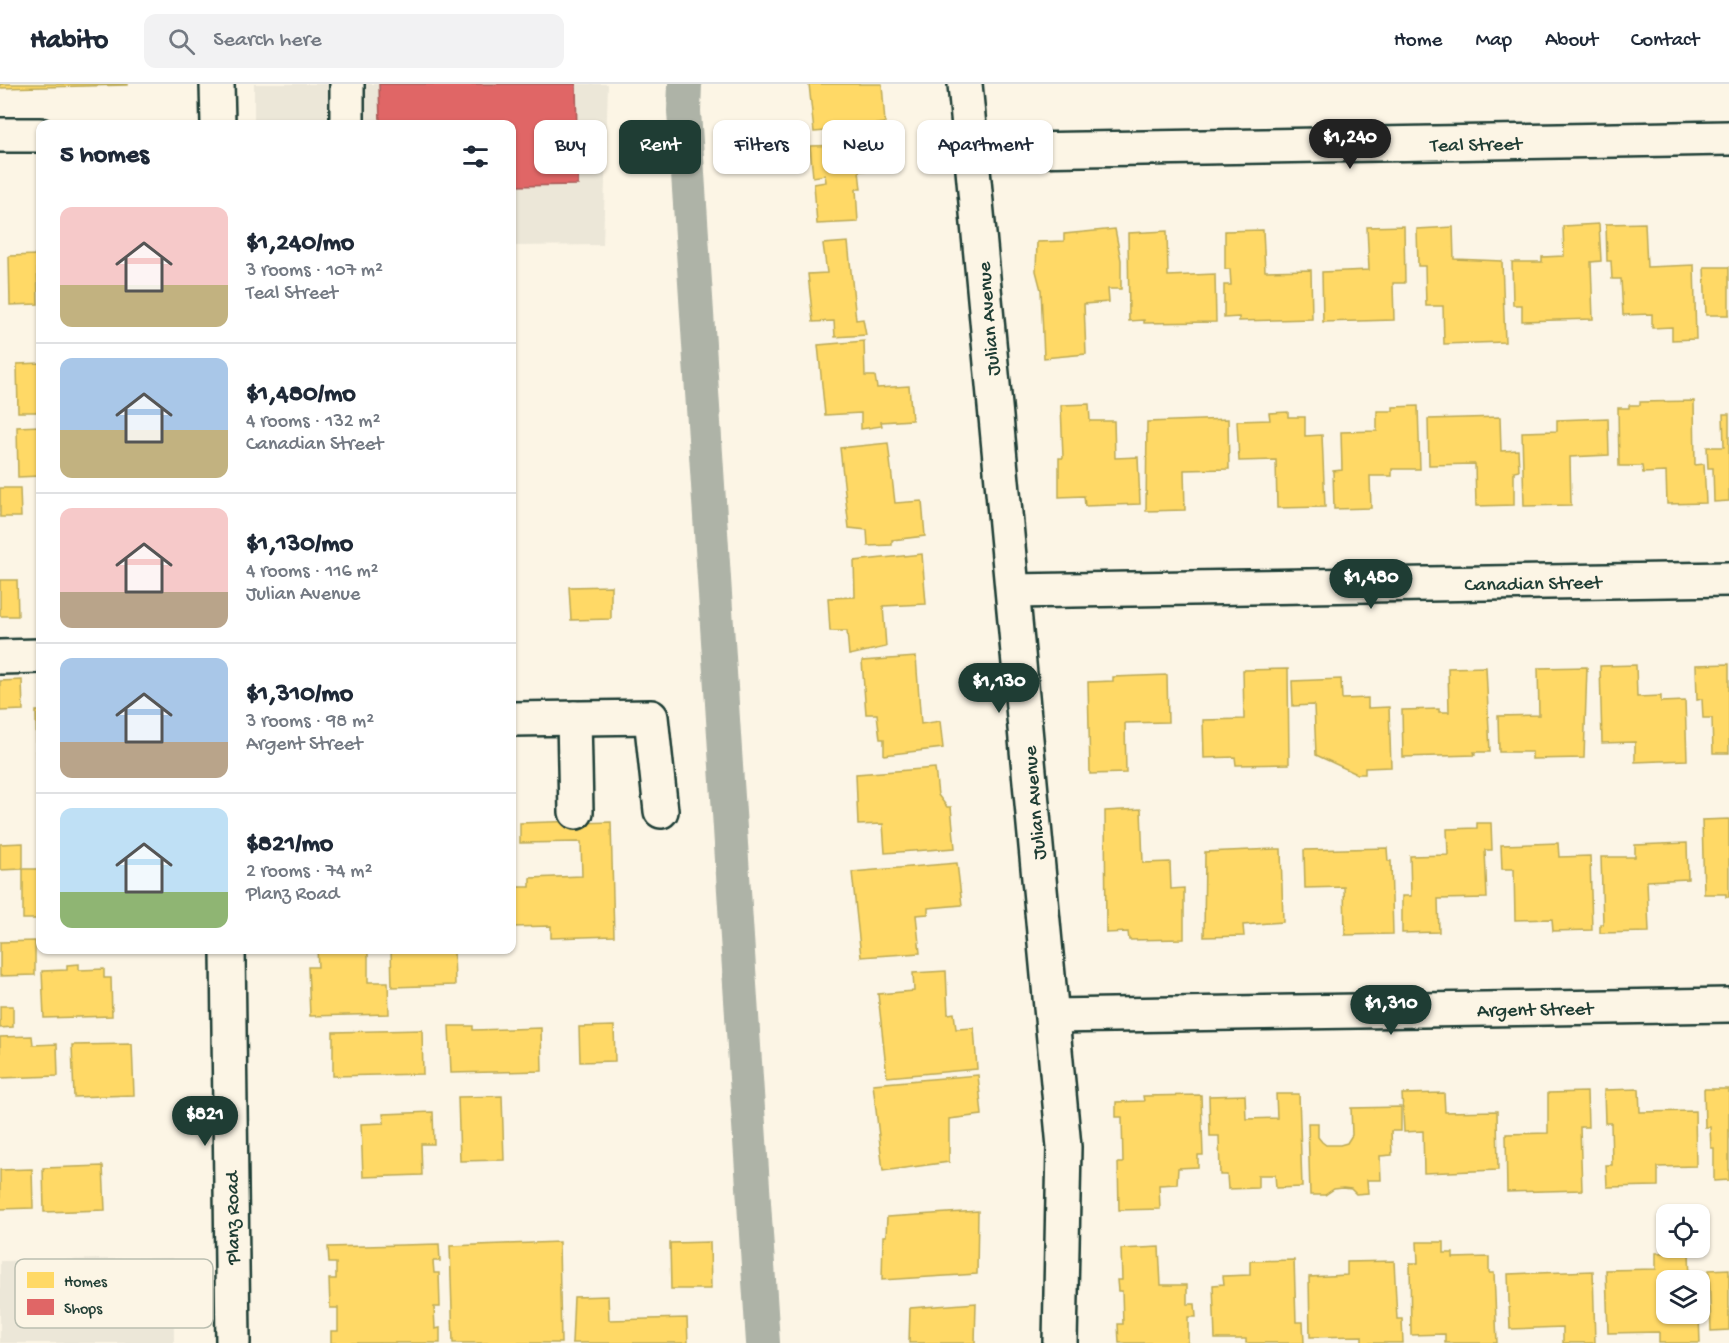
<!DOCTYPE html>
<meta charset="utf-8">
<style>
body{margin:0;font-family:"Gochi Hand",sans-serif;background:#f2f2f3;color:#1f2937;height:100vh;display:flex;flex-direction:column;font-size:22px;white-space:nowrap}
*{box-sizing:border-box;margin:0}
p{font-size:20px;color:#747a83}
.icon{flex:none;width:33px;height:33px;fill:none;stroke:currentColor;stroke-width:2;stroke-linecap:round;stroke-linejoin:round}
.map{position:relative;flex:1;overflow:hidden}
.sheet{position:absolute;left:36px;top:36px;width:480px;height:834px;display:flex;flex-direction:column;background:#fff;border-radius:12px;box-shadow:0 2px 4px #0004}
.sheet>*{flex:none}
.top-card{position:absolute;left:534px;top:36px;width:570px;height:54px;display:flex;gap:12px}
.tools{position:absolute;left:1656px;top:1120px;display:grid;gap:12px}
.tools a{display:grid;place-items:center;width:54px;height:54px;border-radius:12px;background:#fff;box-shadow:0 2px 4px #0004;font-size:30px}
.price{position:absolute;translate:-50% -51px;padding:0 14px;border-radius:21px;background:#1f3d34;color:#fff;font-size:20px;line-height:39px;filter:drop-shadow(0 2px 3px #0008)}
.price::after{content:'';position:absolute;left:50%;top:36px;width:18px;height:14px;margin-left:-9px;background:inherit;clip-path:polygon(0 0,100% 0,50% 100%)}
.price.current{background:#222;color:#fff}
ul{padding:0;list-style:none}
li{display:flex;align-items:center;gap:18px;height:150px;padding:0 24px}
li+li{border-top:2px solid #e0e1e3}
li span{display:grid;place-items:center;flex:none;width:168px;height:120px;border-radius:12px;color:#555}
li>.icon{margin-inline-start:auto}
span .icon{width:72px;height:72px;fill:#fffc;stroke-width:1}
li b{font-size:26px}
h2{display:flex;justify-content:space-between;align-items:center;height:72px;padding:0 24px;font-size:26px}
.pill{padding:0 21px;border-radius:12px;background:#fff;box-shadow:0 2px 4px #0004;font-size:21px;line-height:54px}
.pill.current{background:#1f3d34;color:#fff}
header{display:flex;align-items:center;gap:36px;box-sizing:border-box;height:84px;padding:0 30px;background:#fff;border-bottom:2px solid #e0e1e3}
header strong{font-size:28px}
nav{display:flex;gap:33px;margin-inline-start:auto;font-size:21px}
.search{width:420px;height:54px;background:#f2f2f3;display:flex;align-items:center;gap:15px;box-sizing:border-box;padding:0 21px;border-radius:12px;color:#747a83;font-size:22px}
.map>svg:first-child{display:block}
</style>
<header>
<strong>Habito</strong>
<div class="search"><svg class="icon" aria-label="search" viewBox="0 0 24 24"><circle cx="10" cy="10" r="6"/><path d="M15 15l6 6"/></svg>Search here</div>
<nav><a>Home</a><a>Map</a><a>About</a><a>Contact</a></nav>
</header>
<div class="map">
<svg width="1729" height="1259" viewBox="0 0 1729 1259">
<rect width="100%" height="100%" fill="#fcf5e5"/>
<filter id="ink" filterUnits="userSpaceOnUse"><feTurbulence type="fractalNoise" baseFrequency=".0167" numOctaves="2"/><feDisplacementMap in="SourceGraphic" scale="12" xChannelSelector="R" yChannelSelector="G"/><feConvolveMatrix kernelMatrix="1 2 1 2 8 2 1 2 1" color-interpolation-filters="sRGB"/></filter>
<g filter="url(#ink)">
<g fill="#ece7d8">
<path d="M254,0H608L603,161L512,162V40H254Z"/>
<path d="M173,1174L174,1259H0V1177Z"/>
</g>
<g fill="#ffd966" stroke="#bcaa57" stroke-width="1.5">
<path d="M0,0H128V1L0,4Z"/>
<path d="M809,0H882L885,39L877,40V43L814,48Z"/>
<path d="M887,47L890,84L859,87L861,105H856L858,138L817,140L814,100L826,98L825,91L813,93L810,62L850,61V51Z"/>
<path d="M1645,139L1647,183L1694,181L1696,255L1672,256V243L1652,244V230L1623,231L1621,195H1612L1611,177H1607L1606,140Z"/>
<path d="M1599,140L1601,177L1591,178L1593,235L1522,237V221H1513L1512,178H1542V173L1564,172L1563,142Z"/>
<path d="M1404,142L1405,199H1393L1394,236L1323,238L1322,188L1369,186L1367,143Z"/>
<path d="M1453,143L1454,175L1502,177L1505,258L1444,260L1443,222H1426L1425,182H1418L1417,145Z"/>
<path d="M1115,145L1121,176V205H1108L1109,218L1084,220L1086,270L1044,274L1041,206L1036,187L1037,158L1064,157V150Z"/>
<path d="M1263,146L1265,187L1311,186L1312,235L1239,237V233L1224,234V201H1231L1230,185H1225V147Z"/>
<path d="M1167,147L1168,192L1215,190L1216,238L1144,239V236L1129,237L1128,149Z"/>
<path d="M848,158L856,236L863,235L866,251L835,253L834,237L813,238L808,190L827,189L823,160Z"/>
<path d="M37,171L38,220L10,221L9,172Z"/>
<path d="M1704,183H1729V231H1706Z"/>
<path d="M864,257L865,292H875L877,304L909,302L912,336L881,338L882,342L861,345V329L825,331L818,261Z"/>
<path d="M40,279V328H18L17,280Z"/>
<path d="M1694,317L1695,381L1704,380L1706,419L1667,420L1666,388L1643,389L1642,382H1619L1618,324H1629V321H1640V318Z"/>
<path d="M1089,320L1090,337H1114L1115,374L1138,373L1140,420L1085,422L1084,412L1059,413V374H1063L1061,321Z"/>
<path d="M1418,322L1420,385H1392V392H1370L1371,424L1334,425L1333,387L1342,386L1341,348L1377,347V327H1393V323Z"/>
<path d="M1288,328V333H1305V352L1322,351L1325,423L1277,424L1276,376L1239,377L1237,337L1270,336L1269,329Z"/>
<path d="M1723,330H1729V417L1714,418L1713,384H1708L1707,363H1724Z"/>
<path d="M1500,333L1501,367L1518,366L1519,386L1514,387V421L1476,422L1475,380L1429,381L1428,335Z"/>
<path d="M1608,334L1609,371L1570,373L1571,421L1524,422L1522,348L1557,347V336Z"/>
<path d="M1228,335L1229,385L1184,386L1185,426L1146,427L1147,338Z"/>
<path d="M40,342V392L18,393L17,343Z"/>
<path d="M888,359L895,419L922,417L925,452L892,456V461L868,462L867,446L849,444L840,364Z"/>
<path d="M0,404H20L21,433H0Z"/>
<path d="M922,470L926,520L883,522L886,563L849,571L847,547H830L828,514L855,513L854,477Z"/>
<path d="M0,496H17L18,532H0Z"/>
<path d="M611,502V535L571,536L569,503Z"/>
<path d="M916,573L921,640L940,637L943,664L884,671V655H880L877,630H866L862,577Z"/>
<path d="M1729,580V669H1713L1712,634H1703L1702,615L1697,616L1696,581Z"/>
<path d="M1636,581L1637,613L1661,612V618L1685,617L1687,676L1635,678V658L1602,659L1600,582Z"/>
<path d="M1486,583L1490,668H1474L1475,671L1403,673L1402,626L1439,625V628H1449L1448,584Z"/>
<path d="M1587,583L1584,674L1532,675V668H1499L1498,632L1539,631L1538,584Z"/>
<path d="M1288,585L1289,680L1236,681L1235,673L1204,674L1203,636L1244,635L1243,586Z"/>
<path d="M1167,591L1168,638L1125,639L1126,689L1090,690L1088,598L1113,597V593Z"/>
<path d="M1341,595L1342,615L1368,614V624L1389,623L1391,683L1365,684V690H1357L1316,671L1314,621L1293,622L1292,597Z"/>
<path d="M22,596L23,626L0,627V597Z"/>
<path d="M36,627H40V696H37Z"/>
<path d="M935,684L938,711L947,723H951L955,764L885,769L883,740L858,741L856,690Z"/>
<path d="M1141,725L1143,779L1170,778L1171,805L1184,804V855L1129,856L1128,848L1106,849L1105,727Z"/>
<path d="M1729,735V813H1726V810H1704L1702,736Z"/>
<path d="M580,737V739L611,738L614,852L551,854V842L512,843V803H530V794L582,792L581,758L520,759V739Z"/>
<path d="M1477,739H1491L1492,766H1485L1487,814L1438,815L1439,848L1402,849V812H1411L1410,772L1448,771L1447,745L1477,744Z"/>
<path d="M23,759V785L0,786V760Z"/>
<path d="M1558,759L1559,773L1590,772L1592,846L1553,847L1552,835L1515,836L1514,785H1502L1501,761Z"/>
<path d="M1687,759L1688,795L1647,797L1649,848L1600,849V840H1603L1601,773H1635V761Z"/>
<path d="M1387,764L1388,777H1391L1393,850L1345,851L1344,803L1305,804L1304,766Z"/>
<path d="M1275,765H1281L1283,838L1243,841L1244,852L1204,853L1205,768Z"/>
<path d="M957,779L962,821L928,824V830L916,831L920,869L861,873L852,788Z"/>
<rect x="23" y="785" width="17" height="50"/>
<path d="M35,857V891L0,892V858Z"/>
<path d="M317,866H368V898H388L389,930L310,932L308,883H318Z"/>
<path d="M391,866H454L455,901L392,903Z"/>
<path d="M79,880V886L104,885V894H111L112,932L44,934L42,887L67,886V881Z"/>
<path d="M946,887L948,930L954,929L956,945L974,944L977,985L887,993L878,910L914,907L913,889Z"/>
<path d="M0,922H13V943L0,944Z"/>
<path d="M449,942H473V946L541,944L542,987L451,989Z"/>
<path d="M614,942L615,977L580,978L579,943Z"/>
<path d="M422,946L423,990L333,992V948Z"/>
<path d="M32,952L33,961L57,960L58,992L0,994V953Z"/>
<path d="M132,960L134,1011L74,1013L72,961Z"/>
<path d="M978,991L982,1031L949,1035V1078L883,1087L873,1000Z"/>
<path d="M1639,1005L1640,1028L1695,1027L1696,1082L1658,1083V1102L1607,1103L1606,1081H1612L1611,1039H1605L1604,1006Z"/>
<path d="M1704,1005H1729V1096L1714,1097V1064H1711L1710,1043H1705Z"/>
<path d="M1587,1008L1588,1043H1580L1582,1106L1507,1108L1506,1050L1548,1049V1009Z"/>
<path d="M1444,1009L1445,1028L1497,1027L1498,1086L1424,1089L1423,1047L1404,1048L1402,1010Z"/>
<path d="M1276,1010H1299L1302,1103L1276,1104L1275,1091H1258V1104L1228,1105L1227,1091H1220L1219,1052H1210L1209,1012L1245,1011L1246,1035L1277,1034Z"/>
<path d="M1201,1011L1203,1071H1198V1083L1178,1084L1177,1100L1159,1101L1160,1125L1119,1126L1118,1079H1123L1122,1033H1116V1018L1144,1017L1143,1012Z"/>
<path d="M502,1012L504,1076L460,1077L458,1013Z"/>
<path d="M1401,1023V1047H1391L1392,1071L1380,1072L1381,1096H1367L1368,1109L1356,1110L1351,1105L1343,1104L1334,1105L1325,1111H1310L1308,1039H1318V1053L1322,1058L1326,1061H1340L1347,1059L1352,1051L1351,1024Z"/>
<path d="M433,1028L434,1060H421L422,1091L363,1093L361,1040L384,1039L383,1030Z"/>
<path d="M103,1082L105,1126L44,1128L43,1084Z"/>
<path d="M32,1085L33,1124L0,1125V1086Z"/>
<path d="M978,1127L977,1190L882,1196L883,1152H886L887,1133Z"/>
<path d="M559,1158L561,1259H453L450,1162Z"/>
<path d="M710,1158L711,1205H671L670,1159Z"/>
<path d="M1417,1158H1444V1169H1453V1174L1489,1173V1189H1494L1497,1259H1445V1250L1411,1251L1410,1179H1418Z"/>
<path d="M439,1160L440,1177H433L434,1189H439L440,1223H434L435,1245L440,1244V1259H331V1247H338V1224H330L329,1195H336V1179H329L328,1163Z"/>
<path d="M1159,1163L1161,1201H1187V1220H1195L1196,1233H1188V1259H1119L1118,1240H1123L1122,1207H1118L1117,1196H1122L1121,1165Z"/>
<path d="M1689,1168L1690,1197H1666V1230L1699,1231L1700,1259H1659V1248L1608,1249L1606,1186L1656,1185V1169Z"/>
<path d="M1294,1176L1296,1238H1303L1304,1259H1246V1255H1215L1213,1201L1224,1200L1223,1192L1250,1191V1177Z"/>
<path d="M1394,1177L1397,1235H1402L1403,1259H1362V1252L1310,1253L1309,1193L1347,1191V1178Z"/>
<path d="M1729,1185V1246L1711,1247L1709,1186Z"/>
<path d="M1593,1187L1595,1259H1563V1243L1510,1245L1508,1190Z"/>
<path d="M608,1212L609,1236L687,1234L688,1259H572L574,1213Z"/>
<path d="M976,1219L975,1259H909L910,1224Z"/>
</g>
<path fill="#e06666" stroke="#a65a57" stroke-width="1.5" d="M379,0H576L578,101L512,102V40H380Z"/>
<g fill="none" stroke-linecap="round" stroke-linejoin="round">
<path stroke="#aeb3a7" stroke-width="34" d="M685,0L684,27L763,1259"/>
<defs>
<g id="minor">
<path d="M217,0L218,40"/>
<path d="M347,0V40"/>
<path d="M965,0L1064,1063L1060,1259"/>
<path d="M0,51H40"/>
<path d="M971,67L1729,54"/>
<path d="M1013,507L1729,495"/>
<path d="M0,573L40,572"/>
<path d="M574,634L576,728"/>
<path d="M512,635L651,633L661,727"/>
<path d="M228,866L233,1259"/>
<path d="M1053,932L1729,921"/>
</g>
</defs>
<use href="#minor" stroke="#1f3d34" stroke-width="38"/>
<use href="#minor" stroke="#fcf5e5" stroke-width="33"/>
</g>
</g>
<g text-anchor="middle" stroke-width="6" stroke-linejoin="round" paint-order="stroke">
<g font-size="20" fill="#1f3d34" stroke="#fcf5e5">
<text transform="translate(1476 59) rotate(-1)" y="7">Teal Street</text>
<text transform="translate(987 235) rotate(-95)" y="7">Julian Avenue</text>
<text transform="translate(1533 498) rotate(-1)" y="7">Canadian Street</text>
<text transform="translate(1033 719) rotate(-95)" y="7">Julian Avenue</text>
<text transform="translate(1535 924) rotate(-1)" y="7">Argent Street</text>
<text transform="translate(231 1134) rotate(-91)" y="7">Planz Road</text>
</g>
</g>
<rect x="15" y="1175" width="198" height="69" rx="9" fill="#fcf5e5" stroke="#babeb0" stroke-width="1.5"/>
<rect x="27" y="1188" width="27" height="16" fill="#ffd966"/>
<rect x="27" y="1215" width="27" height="16" fill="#e06666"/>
<g font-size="16" fill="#1f3d34">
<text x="64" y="1202">Homes</text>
<text x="64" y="1229">Shops</text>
</g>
</svg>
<div class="tools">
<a><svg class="icon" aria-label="locate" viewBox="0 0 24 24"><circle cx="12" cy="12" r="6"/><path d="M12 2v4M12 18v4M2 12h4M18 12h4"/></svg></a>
<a><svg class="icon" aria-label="layers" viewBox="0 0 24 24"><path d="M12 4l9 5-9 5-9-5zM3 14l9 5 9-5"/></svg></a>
</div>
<b class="price current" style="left:1350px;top:86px">$1,240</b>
<b class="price" style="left:1371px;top:526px">$1,480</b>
<b class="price" style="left:999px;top:630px">$1,130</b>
<b class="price" style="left:1391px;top:952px">$1,310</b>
<b class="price" style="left:205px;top:1063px">$821</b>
<div class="top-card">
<a class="pill">Buy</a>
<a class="pill current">Rent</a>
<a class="pill">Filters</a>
<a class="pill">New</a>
<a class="pill">Apartment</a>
</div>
<section class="sheet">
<h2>5 homes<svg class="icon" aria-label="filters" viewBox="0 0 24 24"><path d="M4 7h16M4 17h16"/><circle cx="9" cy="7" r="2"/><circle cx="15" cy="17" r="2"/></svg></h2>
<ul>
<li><span style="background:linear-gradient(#f6c9c9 65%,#c2b280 0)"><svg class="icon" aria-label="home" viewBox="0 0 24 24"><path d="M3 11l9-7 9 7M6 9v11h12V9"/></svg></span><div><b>$1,240/mo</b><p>3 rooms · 107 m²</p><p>Teal Street</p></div></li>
<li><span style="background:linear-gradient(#a9c7e8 60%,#c2b280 0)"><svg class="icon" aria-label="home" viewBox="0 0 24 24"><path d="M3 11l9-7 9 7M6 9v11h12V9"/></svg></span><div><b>$1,480/mo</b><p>4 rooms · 132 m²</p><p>Canadian Street</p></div></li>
<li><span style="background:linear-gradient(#f6c9c9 70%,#b9a48a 0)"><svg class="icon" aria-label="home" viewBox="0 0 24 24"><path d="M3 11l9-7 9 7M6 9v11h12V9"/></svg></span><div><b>$1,130/mo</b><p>4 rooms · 116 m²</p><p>Julian Avenue</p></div></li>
<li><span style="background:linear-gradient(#a9c7e8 70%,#b9a48a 0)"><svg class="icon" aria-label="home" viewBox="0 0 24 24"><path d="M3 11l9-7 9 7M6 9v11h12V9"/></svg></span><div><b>$1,310/mo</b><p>3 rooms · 98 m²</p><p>Argent Street</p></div></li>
<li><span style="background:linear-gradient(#bfe0f5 70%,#8fb573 0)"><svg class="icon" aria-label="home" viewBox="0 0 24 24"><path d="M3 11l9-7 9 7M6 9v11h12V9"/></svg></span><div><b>$821/mo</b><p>2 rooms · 74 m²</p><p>Planz Road</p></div></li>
</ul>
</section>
</div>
